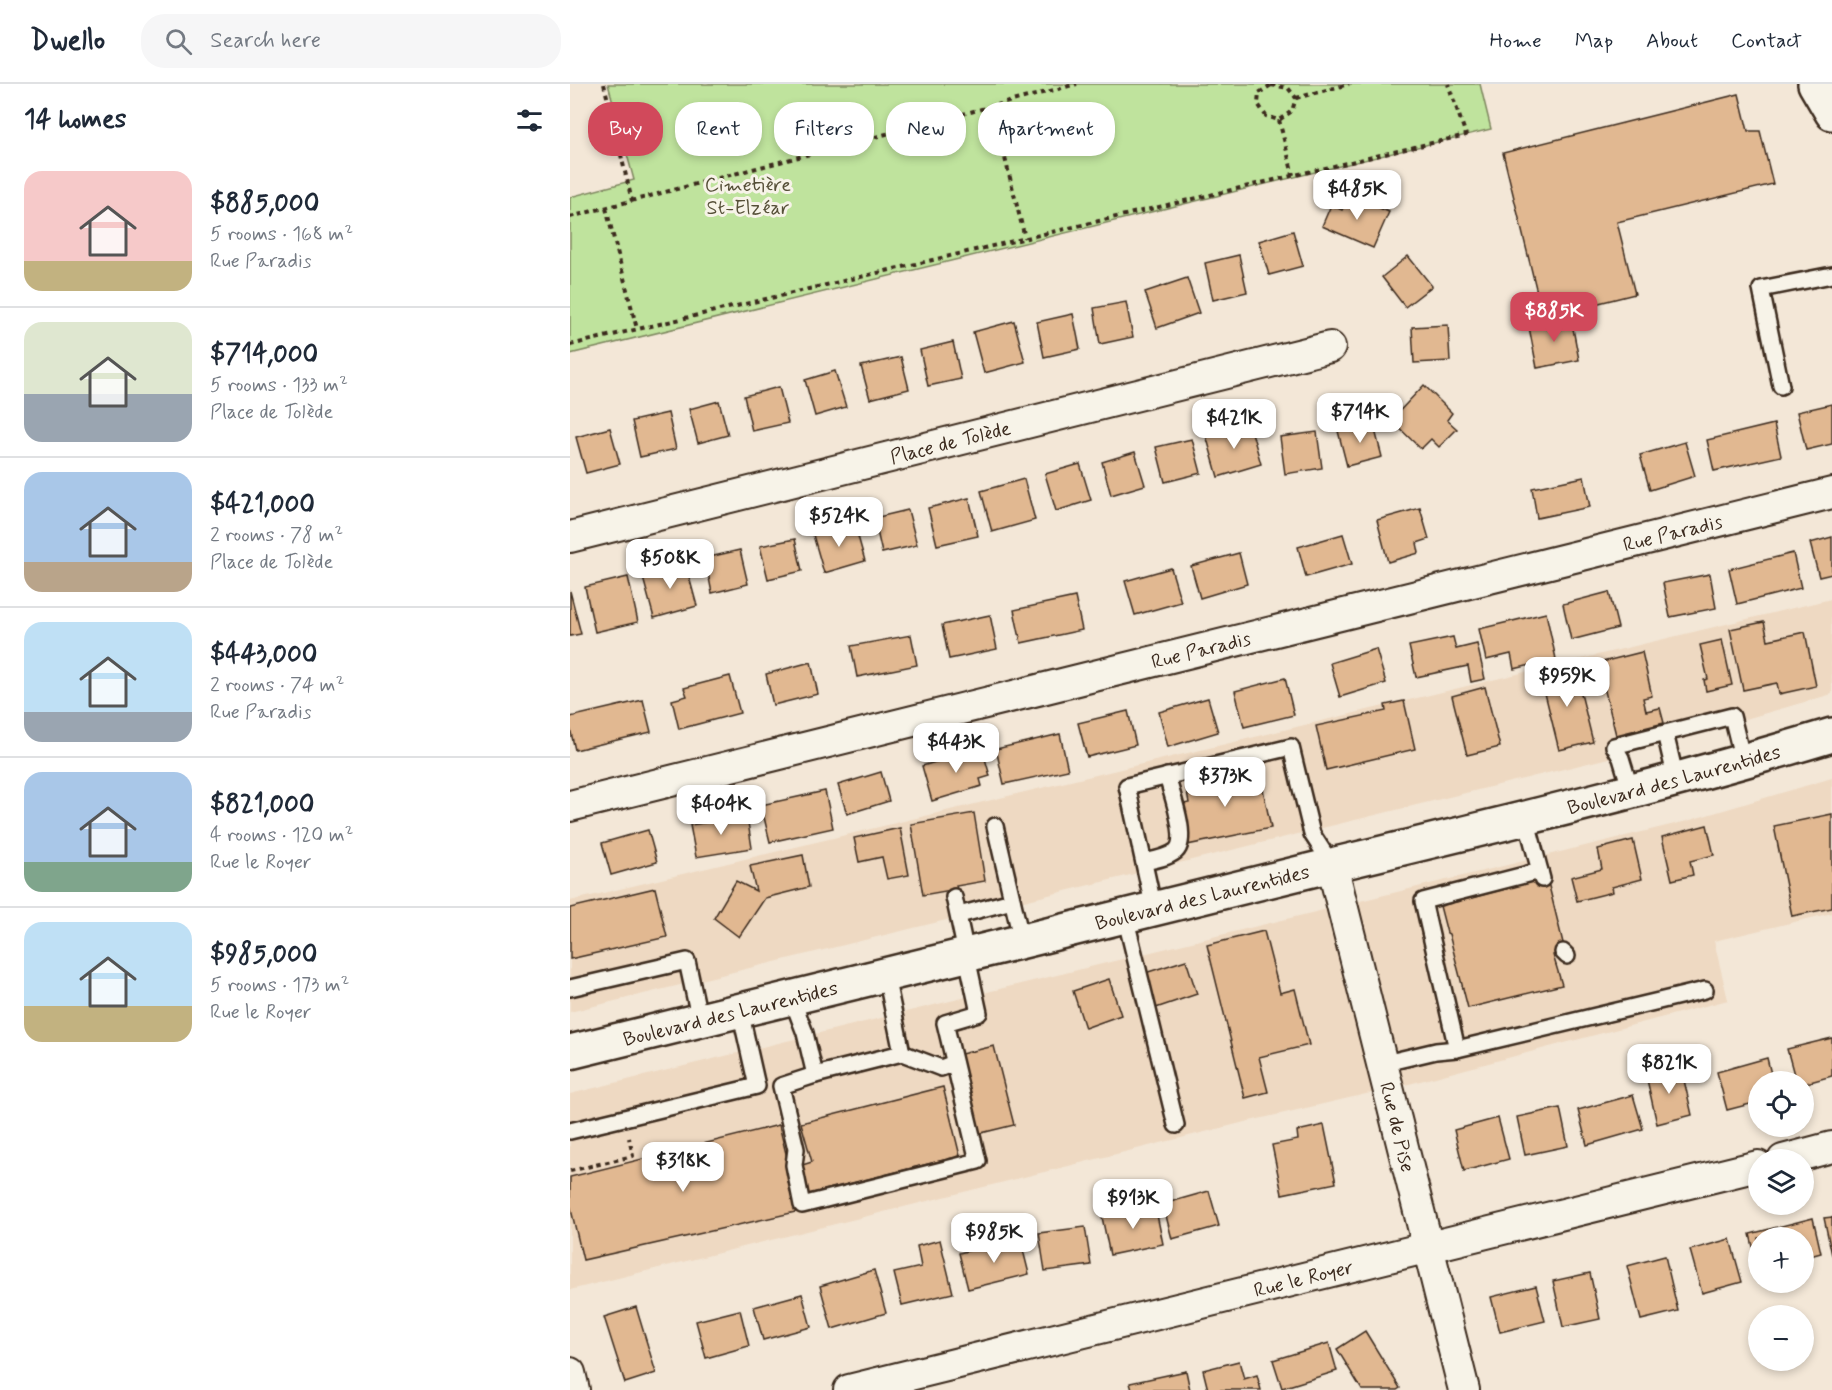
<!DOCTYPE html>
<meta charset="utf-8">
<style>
body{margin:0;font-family:Mynerve,sans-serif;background:#f6f6f7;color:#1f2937;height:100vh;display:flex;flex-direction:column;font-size:22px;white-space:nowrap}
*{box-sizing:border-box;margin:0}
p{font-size:20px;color:#747a83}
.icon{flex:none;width:33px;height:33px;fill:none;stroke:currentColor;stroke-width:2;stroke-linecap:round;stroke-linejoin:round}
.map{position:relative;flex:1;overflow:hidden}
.details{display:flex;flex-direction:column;background:#fff;width:570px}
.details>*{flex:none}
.banner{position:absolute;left:18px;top:18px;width:570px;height:54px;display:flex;gap:12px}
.controls{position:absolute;left:1178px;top:987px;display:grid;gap:12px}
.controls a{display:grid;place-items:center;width:66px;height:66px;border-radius:50%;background:#fff;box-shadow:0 3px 9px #0003;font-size:30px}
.price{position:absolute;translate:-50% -51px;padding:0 14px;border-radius:12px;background:#fff;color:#222;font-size:20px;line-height:39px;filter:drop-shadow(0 2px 3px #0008)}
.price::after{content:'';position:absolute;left:50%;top:36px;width:18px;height:14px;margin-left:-9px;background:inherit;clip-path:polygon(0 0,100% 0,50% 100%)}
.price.selected{background:#d1495b;color:#fff}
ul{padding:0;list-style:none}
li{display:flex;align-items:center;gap:18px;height:150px;padding:0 24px}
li+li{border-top:2px solid #e0e1e3}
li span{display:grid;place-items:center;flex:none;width:168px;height:120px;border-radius:18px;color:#555}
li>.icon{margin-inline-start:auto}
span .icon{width:72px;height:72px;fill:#fffc;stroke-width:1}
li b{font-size:26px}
h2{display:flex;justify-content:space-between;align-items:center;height:72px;padding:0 24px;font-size:26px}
.tag{padding:0 21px;border-radius:24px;background:#fff;box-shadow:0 3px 9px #0003;font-size:21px;line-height:54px}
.tag.selected{background:#d1495b;color:#fff}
header{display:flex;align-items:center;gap:36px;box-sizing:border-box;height:84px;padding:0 30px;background:#fff;border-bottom:2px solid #e0e1e3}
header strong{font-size:28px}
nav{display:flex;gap:33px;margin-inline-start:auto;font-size:21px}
.search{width:420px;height:54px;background:#f6f6f7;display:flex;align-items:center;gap:15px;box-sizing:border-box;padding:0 21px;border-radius:24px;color:#747a83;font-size:22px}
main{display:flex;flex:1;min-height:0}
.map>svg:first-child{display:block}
</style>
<header>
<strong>Dwello</strong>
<div class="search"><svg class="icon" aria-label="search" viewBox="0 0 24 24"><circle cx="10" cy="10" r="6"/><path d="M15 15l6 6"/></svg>Search here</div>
<nav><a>Home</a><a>Map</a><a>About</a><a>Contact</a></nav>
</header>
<main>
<section class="details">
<h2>14 homes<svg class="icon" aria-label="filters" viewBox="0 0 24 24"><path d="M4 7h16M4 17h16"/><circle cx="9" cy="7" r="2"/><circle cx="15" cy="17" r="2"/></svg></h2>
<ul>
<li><span style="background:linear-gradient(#f6c9c9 75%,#c2b280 0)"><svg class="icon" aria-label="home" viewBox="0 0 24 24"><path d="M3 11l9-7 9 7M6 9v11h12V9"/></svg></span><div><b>$885,000</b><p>5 rooms · 168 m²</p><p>Rue Paradis</p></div></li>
<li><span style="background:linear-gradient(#dfe7d0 60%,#9aa5b1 0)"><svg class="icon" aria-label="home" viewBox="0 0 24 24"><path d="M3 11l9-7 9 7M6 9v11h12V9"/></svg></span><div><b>$714,000</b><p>5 rooms · 133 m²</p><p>Place de Tolède</p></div></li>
<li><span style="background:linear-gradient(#a9c7e8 75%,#b9a48a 0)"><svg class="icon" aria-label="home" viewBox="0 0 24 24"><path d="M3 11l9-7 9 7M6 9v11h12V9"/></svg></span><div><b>$421,000</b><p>2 rooms · 78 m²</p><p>Place de Tolède</p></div></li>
<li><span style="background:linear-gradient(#bfe0f5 75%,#9aa5b1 0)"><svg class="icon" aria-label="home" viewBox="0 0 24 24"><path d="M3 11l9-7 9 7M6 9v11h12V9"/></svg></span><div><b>$443,000</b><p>2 rooms · 74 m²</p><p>Rue Paradis</p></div></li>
<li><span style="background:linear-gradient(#a9c7e8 75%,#7fa58c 0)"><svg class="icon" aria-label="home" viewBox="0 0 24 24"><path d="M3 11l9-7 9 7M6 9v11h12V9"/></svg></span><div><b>$821,000</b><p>4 rooms · 120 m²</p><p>Rue le Royer</p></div></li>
<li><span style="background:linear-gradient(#bfe0f5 70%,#c2b280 0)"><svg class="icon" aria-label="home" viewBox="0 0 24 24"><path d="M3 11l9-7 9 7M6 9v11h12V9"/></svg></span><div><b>$985,000</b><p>5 rooms · 173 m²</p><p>Rue le Royer</p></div></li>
</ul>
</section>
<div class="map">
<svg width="1262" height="1306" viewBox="0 0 1262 1306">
<rect width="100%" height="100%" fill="#f3e7d7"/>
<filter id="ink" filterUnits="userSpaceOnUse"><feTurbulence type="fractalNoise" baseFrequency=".0167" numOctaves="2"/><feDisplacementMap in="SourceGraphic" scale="12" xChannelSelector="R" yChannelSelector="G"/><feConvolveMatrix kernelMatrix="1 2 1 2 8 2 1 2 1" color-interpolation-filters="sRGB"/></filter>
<g filter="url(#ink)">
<g fill="#eed9c2">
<path d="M1261,515L1262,610L1055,670L0,928V817Z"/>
<path d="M1262,694V829L1144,857L1158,916L839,1000L671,1039L0,1206V1010L1117,737Z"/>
</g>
<path fill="#bfe39d" stroke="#7d865e" stroke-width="1.5" d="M38,0H910L921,45L0,270V113L64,96Z"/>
<g fill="#e1b891" stroke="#3b2a1e" stroke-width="1.5">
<path d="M1169,10L1178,47H1190L1203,100L1047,138L1065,210L973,233L933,69Z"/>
<path d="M779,111L819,128L803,164L752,142L761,121L772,126Z"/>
<path d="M723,147L733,182L699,191L689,157Z"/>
<path d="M669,171L677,208L643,216L635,179Z"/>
<path d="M838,172L862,202L835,223L812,193Z"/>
<path d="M617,194L629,229L587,244L575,208Z"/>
<path d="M556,218L563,253L530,260L524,224Z"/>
<path d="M503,230L510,265L474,273L467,238Z"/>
<path d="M1001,234L1009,276L967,284L959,243Z"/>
<path d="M444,237L455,278L414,289L403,248Z"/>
<path d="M878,241L880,277L844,279L842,243Z"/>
<path d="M383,258L391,295L358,302L350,266Z"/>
<path d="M331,273L339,305L300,315L291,282Z"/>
<path d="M265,287L276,323L245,332L235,296Z"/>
<path d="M854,301L882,329L877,336L887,345L869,363L861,355L851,365L821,336Z"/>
<path d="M209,303L218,339L182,347L174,312Z"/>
<path d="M149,317L158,351L128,359L119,325Z"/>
<path d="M1262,320V360L1236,366L1227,328Z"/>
<path d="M98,329L106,365L70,373L62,337Z"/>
<path d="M679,338L691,380L648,393L636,351Z"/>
<path d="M803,338L812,373L777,382L768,347Z"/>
<path d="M1204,340L1211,372L1144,387L1137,356Z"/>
<path d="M40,344L50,380L16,389L6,353Z"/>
<path d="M747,348L752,384L715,390L710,353Z"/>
<path d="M622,355L631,389L595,398L586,363Z"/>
<path d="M1115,358L1125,392L1080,406L1070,371Z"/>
<path d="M565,368L575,401L541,411L532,378Z"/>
<path d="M510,380L521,416L486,427L475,390Z"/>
<path d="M1014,393L1020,423L967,434L962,404Z"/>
<path d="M454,395L465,436L422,448L411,407Z"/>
<path d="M399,414L408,452L367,461L358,424Z"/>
<path d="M850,424L859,455L847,459L849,469L818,478L807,436Z"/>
<path d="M338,426L347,461L312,469L304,434Z"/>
<path d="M284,438L295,477L254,489L243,451Z"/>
<path d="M773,450L782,480L736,493L728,463Z"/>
<path d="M1262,453V490L1249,493L1240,459Z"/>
<path d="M225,455L232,487L198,495L190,462Z"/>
<path d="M170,466L178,500L142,509L135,474Z"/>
<path d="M669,469L677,500L630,514L621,482Z"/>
<path d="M1223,469L1231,504L1167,520L1159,485Z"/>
<path d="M115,478L127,522L84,534L72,490Z"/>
<path d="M601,484L611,518L565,531L555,497Z"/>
<path d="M1140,490L1146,524L1100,533L1093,499Z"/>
<path d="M58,493L68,538L25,548L15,503Z"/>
<path d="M0,507L11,550L0,552Z"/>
<path d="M1039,508L1048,544L1001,556L993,520Z"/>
<path d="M505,513L512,546L451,559L444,526Z"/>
<path d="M976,529L986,575L944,585L941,570L916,576L909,545Z"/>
<path d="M420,531L427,565L379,575L372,541Z"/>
<path d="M1194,538L1198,556L1235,548L1246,602L1209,610L1207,599L1173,606L1160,545Z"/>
<path d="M341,551L347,581L287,593L281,562Z"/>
<path d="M883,553L886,565L907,560L915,595L901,598L898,582L846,593L839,562Z"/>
<path d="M1152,556L1162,601L1136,607L1134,596L1138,595L1130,561Z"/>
<path d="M806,565L816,599L770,613L760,579Z"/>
<path d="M1072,568L1082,612L1073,614L1076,627L1090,624L1094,639L1046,651L1028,579Z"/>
<path d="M241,578L248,610L203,621L196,590Z"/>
<path d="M1004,581L1023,658L989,666L970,589Z"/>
<path d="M160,592L170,629L109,645L102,616L117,612L114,604Z"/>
<path d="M715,594L724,631L674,643L665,607Z"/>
<path d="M915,603L930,663L897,671L882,612Z"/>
<path d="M638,614L648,648L598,663L589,628Z"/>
<path d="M73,616L81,648L5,666L0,644V633Z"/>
<path d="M834,617L845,665L756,686L746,642L816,627L815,621Z"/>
<path d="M558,627L566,661L517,673L508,639Z"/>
<path d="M490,650L498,686L434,700L426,665Z"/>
<path d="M412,664L420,692L410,695L412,702L362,717L352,682Z"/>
<path d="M689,686L701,744L617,761L609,721L619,719L616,701Z"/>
<path d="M311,688L319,717L277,730L268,701Z"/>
<path d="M255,707L263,744L200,758L191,721Z"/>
<path d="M404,729L415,797L386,802L387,805L353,811L341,740Z"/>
<path d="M1262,730V824L1222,832L1204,742Z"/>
<path d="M177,732L182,764L126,773L120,741Z"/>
<path d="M1137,741L1144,771L1120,777L1123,791L1102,796L1092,753Z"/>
<path d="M330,744L339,791L317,795L312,773L289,778L284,754Z"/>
<path d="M78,746L87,778L41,791L32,759Z"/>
<path d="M1063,756L1072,795L1042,803L1043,808L1007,817L1001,793L1032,785L1028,765Z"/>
<path d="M233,771L239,803L195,814L169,853L144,834L166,797L186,807L180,782Z"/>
<path d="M977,794L995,867L983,871L992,901L898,924L879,850L877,849L870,822Z"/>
<path d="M85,804L97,853L0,875V824Z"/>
<path d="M694,847L710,909L725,905L739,961L689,973L698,1008L675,1014L637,861Z"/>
<path d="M616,876L627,910L583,925L572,890Z"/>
<path d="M539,895L551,931L515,944L503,907Z"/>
<path d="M1262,954V992L1233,1000V998H1226L1217,965Z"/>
<path d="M424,962L444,1041L407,1050L387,971Z"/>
<path d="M1197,974L1203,998H1188V1018L1157,1026L1147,988Z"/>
<path d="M1111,983L1122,1031L1087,1040L1076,991Z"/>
<path d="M373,1003L390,1072L235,1111L229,1082L242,1078L231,1039Z"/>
<path d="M1063,1011L1073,1045L1017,1061L1008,1026Z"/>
<path d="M990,1024L998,1062L955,1071L947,1033Z"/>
<path d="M928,1034L939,1075L894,1087L884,1046Z"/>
<path d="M209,1041L230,1127L13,1176L0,1121V1093Z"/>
<path d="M754,1041L766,1099L712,1110L702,1061L728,1056L727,1047Z"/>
<path d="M639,1107L649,1142L602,1155L593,1120Z"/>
<path d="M585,1121L593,1160L540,1171L532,1133Z"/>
<path d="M1262,1133V1171L1254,1134Z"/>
<path d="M1243,1134L1251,1169L1233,1174V1154H1188V1184L1180,1150Z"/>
<path d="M515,1143L521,1181L475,1187L469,1149Z"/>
<path d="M450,1154L459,1190L398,1205L389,1169Z"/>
<path d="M1160,1155L1172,1198L1132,1209L1120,1166Z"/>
<path d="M370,1156L383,1209L332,1221L324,1189L351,1183L347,1162Z"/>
<path d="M1095,1172L1108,1227L1071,1236L1057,1182Z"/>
<path d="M304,1186L316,1229L262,1245L250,1202Z"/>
<path d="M1020,1189L1030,1235L993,1243L983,1197Z"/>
<path d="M966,1202L975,1237L930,1248L921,1213Z"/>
<path d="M232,1210L241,1243L193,1256L184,1223Z"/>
<path d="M66,1223L86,1289L55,1299L34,1233Z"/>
<path d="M170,1226L179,1262L136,1274L126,1237Z"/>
<path d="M795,1247L830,1304L827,1306H792L767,1265Z"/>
<path d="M759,1259L767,1287L712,1304L703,1276Z"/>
<path d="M669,1277L674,1295L687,1291L691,1306H638L633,1286Z"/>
<path d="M616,1287L620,1306H562L560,1299Z"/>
</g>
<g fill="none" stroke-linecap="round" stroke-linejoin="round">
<defs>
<g id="service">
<path d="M1211,302L1191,205L1262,191"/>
<path d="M1095,649L1106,695"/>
<path d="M1061,707L1051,674L1044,662L1162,632L1173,677"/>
<path d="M956,734L972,795"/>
<path d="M425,742L452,858"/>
<path d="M574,778C584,776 597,774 606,767C619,755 601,708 597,692"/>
<path d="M584,825L557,702L721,663L742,750L762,781"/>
<path d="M389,831L442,817"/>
<path d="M555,832L606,1041"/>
<path d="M993,868L997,872"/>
<path d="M0,904L117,877L130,937"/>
<path d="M222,915L235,949L245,991L332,969L316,892"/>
<path d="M887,965L853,817L970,787"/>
<path d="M332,969L371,984L384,979"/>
<path d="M811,980L866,967L887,965L1135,906"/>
<path d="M245,991L211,1002L226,1065L224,1081L232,1121L408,1077L375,939L409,929L384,813"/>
<path d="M0,1047L187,1002L170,927"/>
</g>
<g id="minor">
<path id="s1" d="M0,453L760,263"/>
<path id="s2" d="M0,722L1262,409"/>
<path id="s3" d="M762,781L894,1306"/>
<path d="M1213,1076L1262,1063"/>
<path d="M0,1289L4,1306"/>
<path id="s4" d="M279,1306L1188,1082"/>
</g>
<path id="tertiary" d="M1245,0L1262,29"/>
<g id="secondary">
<path id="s5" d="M0,968C254,907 508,843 762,781C929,741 1097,701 1262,651"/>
</g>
</defs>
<use href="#service" stroke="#3b2a1e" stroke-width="20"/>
<use href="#minor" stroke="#3b2a1e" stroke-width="34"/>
<use href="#tertiary" stroke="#3b2a1e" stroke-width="38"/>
<use href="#secondary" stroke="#3b2a1e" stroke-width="38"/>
<g stroke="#3b2a1e" stroke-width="4" stroke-dasharray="4.5 4.5" stroke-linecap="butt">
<path d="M34,0L62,117"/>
<path d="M701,1L718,4L726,14L722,27L709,36L696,32L688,20L689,9Z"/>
<path d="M726,14L779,0"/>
<path d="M422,22L455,154"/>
<path d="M709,36L723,91"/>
<path d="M36,124L67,245"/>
<path d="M0,133L507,0"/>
<path d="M0,261L896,51L878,0"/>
<path d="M0,1087L63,1072L59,1054"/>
</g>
<use href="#service" stroke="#f7f3e8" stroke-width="15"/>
<use href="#minor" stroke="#f7f3e8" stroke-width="30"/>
<use href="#tertiary" stroke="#f7f3e8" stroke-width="33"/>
<use href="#secondary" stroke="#f7f3e8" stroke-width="33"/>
</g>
</g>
<g text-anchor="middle" stroke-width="6" stroke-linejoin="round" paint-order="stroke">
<g font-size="20" fill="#554f37" stroke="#f7f3e8">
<text x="178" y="107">Cimetière<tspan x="178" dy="23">St-Elzéar</tspan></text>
</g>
<g font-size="20" fill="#3b2a1e" stroke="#f7f3e8">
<text dy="7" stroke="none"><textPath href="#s1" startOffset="392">Place de Tolède</textPath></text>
<text dy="7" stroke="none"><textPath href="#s2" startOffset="1136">Rue Paradis</textPath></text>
<text dy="7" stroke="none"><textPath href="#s2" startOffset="650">Rue Paradis</textPath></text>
<text dy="7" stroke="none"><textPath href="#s5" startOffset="1137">Boulevard des Laurentides</textPath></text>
<text dy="7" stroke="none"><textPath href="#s5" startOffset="651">Boulevard des Laurentides</textPath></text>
<text dy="7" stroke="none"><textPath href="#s5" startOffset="165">Boulevard des Laurentides</textPath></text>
<text dy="7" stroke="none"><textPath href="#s3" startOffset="270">Rue de Pise</textPath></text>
<text dy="7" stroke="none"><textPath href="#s4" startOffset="468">Rue le Royer</textPath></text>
</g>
</g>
</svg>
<div class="controls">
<a><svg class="icon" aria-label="locate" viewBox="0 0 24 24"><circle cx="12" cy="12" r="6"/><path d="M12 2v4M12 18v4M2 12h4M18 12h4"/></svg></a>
<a><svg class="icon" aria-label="layers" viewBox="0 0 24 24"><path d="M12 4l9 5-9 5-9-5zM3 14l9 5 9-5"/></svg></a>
<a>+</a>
<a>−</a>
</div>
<b class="price" style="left:787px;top:137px">$485K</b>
<b class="price selected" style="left:984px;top:259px">$885K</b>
<b class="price" style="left:790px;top:360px">$714K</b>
<b class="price" style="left:664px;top:366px">$421K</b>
<b class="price" style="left:269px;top:464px">$524K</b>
<b class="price" style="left:100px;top:506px">$508K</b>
<b class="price" style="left:997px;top:624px">$959K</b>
<b class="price" style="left:386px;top:690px">$443K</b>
<b class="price" style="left:655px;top:724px">$373K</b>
<b class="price" style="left:151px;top:752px">$404K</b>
<b class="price" style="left:1099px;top:1011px">$821K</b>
<b class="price" style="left:113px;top:1109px">$318K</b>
<b class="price" style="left:563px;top:1146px">$913K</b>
<b class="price" style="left:424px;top:1180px">$985K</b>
<div class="banner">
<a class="tag selected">Buy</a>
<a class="tag">Rent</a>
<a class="tag">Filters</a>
<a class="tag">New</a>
<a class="tag">Apartment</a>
</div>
</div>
</main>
